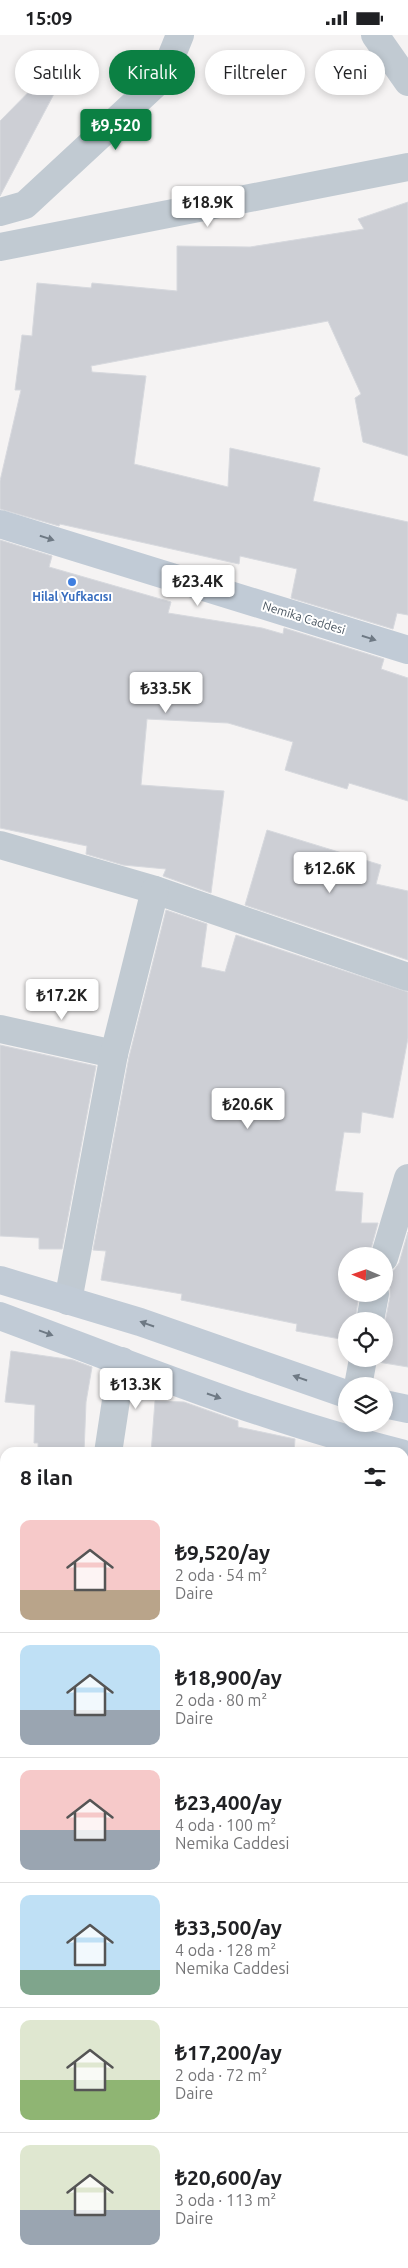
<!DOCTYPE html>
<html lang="tr">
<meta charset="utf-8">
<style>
body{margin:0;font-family:Ubuntu,sans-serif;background:#f6f6f6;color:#202124;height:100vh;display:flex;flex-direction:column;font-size:19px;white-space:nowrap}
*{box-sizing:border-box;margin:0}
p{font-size:16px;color:#757577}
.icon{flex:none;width:28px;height:28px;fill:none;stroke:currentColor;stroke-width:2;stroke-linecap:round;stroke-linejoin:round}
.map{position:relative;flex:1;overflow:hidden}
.side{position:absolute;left:0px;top:1412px;width:409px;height:821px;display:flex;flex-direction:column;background:#fff;border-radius:15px 15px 0 0;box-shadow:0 2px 8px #0003}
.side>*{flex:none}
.top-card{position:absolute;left:15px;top:15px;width:379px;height:45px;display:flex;gap:10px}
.needle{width:32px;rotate:272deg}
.fabs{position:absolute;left:338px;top:1212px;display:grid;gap:10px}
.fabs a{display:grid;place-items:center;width:55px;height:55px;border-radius:50%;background:#fff;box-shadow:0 2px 8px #0003;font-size:25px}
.price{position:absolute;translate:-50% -42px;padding:0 11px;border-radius:5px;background:#fff;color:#222;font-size:16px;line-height:32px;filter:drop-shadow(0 1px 2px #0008)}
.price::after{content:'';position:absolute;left:50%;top:30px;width:15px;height:11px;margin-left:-8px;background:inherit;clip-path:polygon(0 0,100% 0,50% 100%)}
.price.selected{background:#0b8043;color:#fff}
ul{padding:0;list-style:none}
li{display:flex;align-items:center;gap:15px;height:125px;padding:0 20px}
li+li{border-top:1px solid #e0e0e0}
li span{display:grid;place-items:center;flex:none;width:140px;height:100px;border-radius:10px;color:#555}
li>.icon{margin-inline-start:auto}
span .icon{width:60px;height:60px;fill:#fffc;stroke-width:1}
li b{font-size:21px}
h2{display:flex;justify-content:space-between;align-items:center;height:60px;padding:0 20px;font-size:21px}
.chip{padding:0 18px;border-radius:22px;background:#fff;box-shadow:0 2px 8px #0003;font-size:18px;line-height:45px}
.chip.selected{background:#0b8043;color:#fff}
.status{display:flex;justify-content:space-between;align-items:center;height:35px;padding:0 25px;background:#fff;direction:ltr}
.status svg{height:14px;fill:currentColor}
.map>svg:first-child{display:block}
</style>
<div class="status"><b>15:09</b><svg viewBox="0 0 49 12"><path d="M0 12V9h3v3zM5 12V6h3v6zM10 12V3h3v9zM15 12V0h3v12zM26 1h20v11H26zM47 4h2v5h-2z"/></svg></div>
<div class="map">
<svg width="408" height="2233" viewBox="0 0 408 2233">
<rect width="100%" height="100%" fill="#f5f3f3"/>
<g fill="#cdcfd5" stroke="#d7d9de">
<path d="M68,17L74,21L0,161V86Z"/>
<path d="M408,167V421L363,407L355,363L361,359L328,286L91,331L92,337L146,341L134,429L228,452L230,413L320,433L313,466L408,487V580L397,578L393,594L291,563L297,534L240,521L239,529L60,489L59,491L0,474V446L21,355H15L22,300L32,301L37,248L91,253L92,248L177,256V211L250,212L364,194L358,184Z"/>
<path d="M0,505L52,521L49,532L171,567L168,578L262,593L283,599L284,593L384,624L381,634L408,643V766L349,748L347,754L285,735L293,707L228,688L147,684L141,750L224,756L211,858L163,841L166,834L123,830L86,819L87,811L0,793Z"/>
<path d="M267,795L381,830L376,849L408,856V925L245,870Z"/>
<path d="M166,875L207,889L201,932L225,937L236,900L408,957V1003L393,1083L362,1077L360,1098L344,1097L335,1156L363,1158L361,1188H378L369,1221H346V1259H359L355,1286H346V1305L296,1296L297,1289L181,1265L182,1259L101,1245L106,1216L93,1215L129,1022Z"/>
<path d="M0,1010L96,1031L62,1214H39V1203L0,1201Z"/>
<path d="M408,1197V1332L378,1327V1324H384V1292L390,1262V1253L384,1246V1238L394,1235L399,1228Z"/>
<path d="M11,1316L73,1325L92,1332L86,1367L84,1418H38V1408H34L35,1370L5,1367Z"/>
<path d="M155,1366L184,1367L238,1386V1392L295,1404L294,1418H151Z"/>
</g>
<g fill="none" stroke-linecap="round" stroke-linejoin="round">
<g stroke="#c1cad2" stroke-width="28">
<path d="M0,212L408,132"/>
<path d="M0,810L155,855L408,942"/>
<path d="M0,994L114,1019"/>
<path d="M384,1223L408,1143"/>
<path d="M68,1266L114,1019L155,855"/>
<path d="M370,1286L375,1259"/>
<path d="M358,1351L363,1324"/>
<path d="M108,1418L122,1326"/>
<path d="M0,2098L5,2067"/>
<path d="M210,2233V2229"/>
</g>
<g stroke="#c1cad2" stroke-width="28">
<path d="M375,0L408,47"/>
<path d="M0,177L25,170L163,42L180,0"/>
</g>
<g stroke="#c1cbd6" stroke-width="28">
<path d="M0,489L408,615"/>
<path d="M0,1245L140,1287L346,1359"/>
<path d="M0,1281C132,1330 263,1384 401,1418"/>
<path d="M384,1369L408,1374"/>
</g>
</g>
<defs><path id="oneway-solid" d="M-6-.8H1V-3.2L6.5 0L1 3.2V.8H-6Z" transform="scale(1.25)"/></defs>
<g fill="#6e7984">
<use href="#oneway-solid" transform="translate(47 503) rotate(17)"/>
<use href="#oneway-solid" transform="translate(369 603) rotate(17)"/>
<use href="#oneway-solid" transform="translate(147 1289) rotate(-161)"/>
<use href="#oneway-solid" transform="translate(46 1298) rotate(20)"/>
<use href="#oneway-solid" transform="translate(300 1343) rotate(-161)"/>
<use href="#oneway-solid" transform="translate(214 1361) rotate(19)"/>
</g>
<circle fill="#3f7fe0" stroke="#fff" stroke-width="2" cx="72" cy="547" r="5"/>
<g text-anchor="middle" stroke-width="4" stroke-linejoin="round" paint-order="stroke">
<g font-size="12" font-weight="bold" fill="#366cbe" stroke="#fff">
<text x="72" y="566">Hilal Yufkacısı</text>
</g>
<g font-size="12" fill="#4a5661" stroke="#fff">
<text transform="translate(304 583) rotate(17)" y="4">Nemika Caddesi</text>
</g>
</g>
</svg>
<div class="fabs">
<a><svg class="needle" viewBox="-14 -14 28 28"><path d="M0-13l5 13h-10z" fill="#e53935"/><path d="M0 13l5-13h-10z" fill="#757577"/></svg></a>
<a><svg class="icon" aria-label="locate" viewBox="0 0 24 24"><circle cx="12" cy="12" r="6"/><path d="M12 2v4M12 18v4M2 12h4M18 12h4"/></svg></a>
<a><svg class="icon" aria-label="layers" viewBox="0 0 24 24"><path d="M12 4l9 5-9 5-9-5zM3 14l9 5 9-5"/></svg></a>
</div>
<b class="price selected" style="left:116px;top:116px">₺9,520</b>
<b class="price" style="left:208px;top:193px">₺18.9K</b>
<b class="price" style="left:198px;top:572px">₺23.4K</b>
<b class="price" style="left:166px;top:679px">₺33.5K</b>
<b class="price" style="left:330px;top:859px">₺12.6K</b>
<b class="price" style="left:62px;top:986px">₺17.2K</b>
<b class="price" style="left:248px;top:1095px">₺20.6K</b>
<b class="price" style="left:136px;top:1375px">₺13.3K</b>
<div class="top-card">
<a class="chip">Satılık</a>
<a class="chip selected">Kiralık</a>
<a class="chip">Filtreler</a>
<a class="chip">Yeni</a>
</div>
<section class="side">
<h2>8 ilan<svg class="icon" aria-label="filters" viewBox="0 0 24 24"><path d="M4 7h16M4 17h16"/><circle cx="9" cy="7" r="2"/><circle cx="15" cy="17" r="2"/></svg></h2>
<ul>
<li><span style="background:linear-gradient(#f6c9c9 70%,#b9a48a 0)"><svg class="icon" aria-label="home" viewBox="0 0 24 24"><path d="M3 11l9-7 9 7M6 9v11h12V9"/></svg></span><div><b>₺9,520/ay</b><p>2 oda · 54 m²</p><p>Daire</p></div></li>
<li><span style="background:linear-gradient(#bfe0f5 65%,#9aa5b1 0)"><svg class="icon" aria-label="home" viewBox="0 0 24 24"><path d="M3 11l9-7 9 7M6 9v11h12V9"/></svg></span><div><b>₺18,900/ay</b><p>2 oda · 80 m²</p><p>Daire</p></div></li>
<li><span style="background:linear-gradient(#f6c9c9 60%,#9aa5b1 0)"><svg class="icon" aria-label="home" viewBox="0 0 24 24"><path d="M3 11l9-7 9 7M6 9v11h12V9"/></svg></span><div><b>₺23,400/ay</b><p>4 oda · 100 m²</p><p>Nemika Caddesi</p></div></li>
<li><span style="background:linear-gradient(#bfe0f5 75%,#7fa58c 0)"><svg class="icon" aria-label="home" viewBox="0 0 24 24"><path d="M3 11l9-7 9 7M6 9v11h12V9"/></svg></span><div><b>₺33,500/ay</b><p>4 oda · 128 m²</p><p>Nemika Caddesi</p></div></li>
<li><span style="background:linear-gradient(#dfe7d0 60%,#8fb573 0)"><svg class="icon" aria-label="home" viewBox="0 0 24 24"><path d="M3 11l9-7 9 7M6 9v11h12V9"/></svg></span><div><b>₺17,200/ay</b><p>2 oda · 72 m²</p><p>Daire</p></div></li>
<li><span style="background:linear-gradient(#dfe7d0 65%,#9aa5b1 0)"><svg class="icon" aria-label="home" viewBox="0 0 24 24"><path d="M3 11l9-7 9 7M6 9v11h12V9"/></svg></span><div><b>₺20,600/ay</b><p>3 oda · 113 m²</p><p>Daire</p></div></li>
</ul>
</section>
</div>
